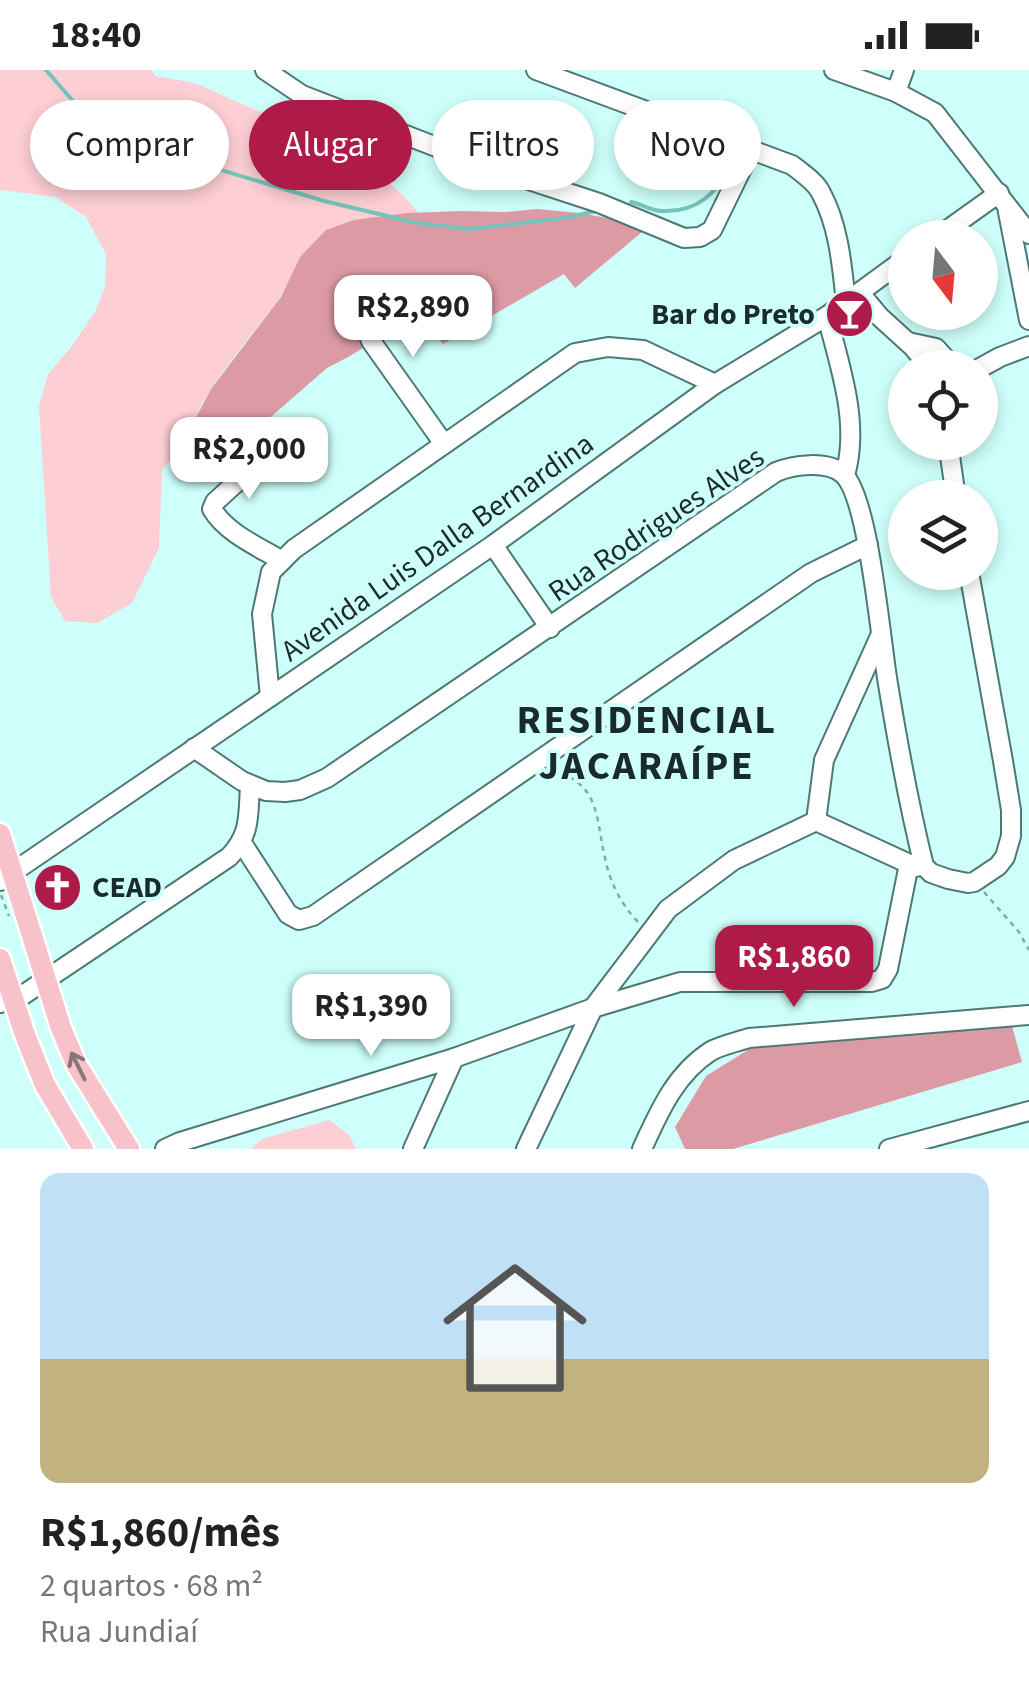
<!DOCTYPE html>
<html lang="pt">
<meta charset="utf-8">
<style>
body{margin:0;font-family:"Source Sans 3",sans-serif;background:#f6f6f6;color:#222;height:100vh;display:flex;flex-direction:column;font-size:38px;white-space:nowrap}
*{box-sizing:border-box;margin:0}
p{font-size:32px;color:#767676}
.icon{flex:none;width:55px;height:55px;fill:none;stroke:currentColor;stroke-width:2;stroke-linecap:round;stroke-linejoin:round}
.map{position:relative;height:1079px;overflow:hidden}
.side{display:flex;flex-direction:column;background:#fff;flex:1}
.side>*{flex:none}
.hud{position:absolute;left:30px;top:30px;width:970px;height:90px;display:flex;gap:20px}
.needle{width:65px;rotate:164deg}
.tools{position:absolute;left:888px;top:150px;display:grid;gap:20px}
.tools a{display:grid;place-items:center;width:110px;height:110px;border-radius:50%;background:#fff;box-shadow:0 5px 15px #0003;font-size:50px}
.price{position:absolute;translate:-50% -85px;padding:0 22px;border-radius:20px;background:#fff;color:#222;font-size:32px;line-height:65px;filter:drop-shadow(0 2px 5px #0008)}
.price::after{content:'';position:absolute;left:50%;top:60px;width:30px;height:22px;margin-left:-15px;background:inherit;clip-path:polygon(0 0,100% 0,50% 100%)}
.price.on{background:#ae1b49;color:#fff}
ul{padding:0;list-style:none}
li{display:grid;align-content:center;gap:20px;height:530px;padding:0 40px}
li span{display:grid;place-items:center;height:310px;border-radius:20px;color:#555}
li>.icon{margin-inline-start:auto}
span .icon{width:180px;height:180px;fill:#fffc;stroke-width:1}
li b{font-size:42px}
.pill{padding:0 35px;border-radius:45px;background:#fff;box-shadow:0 5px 15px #0003;font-size:35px;line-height:90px}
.pill.on{background:#ae1b49;color:#fff}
.status{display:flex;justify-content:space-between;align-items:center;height:70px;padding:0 50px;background:#fff;direction:ltr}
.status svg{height:28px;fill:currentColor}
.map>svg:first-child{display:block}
</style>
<div class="status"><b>18:40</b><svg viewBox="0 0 49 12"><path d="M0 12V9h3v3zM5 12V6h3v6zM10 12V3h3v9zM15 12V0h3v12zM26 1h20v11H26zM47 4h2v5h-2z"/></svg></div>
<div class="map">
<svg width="1029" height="1079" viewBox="0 0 1029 1079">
<rect width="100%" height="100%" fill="#cefffa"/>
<g fill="#fdced4">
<path d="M0,0H151L155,6L195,13L316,67L371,97L403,125L419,143H407L300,187C293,201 287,217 278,230C260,257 189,334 193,364L162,400L159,478L132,533L97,553L65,551L51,527L39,337L48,304L71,277L95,242L105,217L106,184L86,147L56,127L0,120Z"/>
<path d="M329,1050L349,1065L356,1079H251L262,1069Z"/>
</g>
<g fill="#dc9ba4">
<path d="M537,139L579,143L630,152L642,162L575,218L564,204L443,274L417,244L350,286L327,298L243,371L221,381L194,371L191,357L211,319L281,227L300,187L326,160L354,150L407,143L461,141L505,142Z"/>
<path d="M1012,956L1022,992L733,1079H685L675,1057L706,1006L751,978Z"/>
</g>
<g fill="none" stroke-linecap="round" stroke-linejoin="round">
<g stroke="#75c3bc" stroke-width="4">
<path d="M46,0L72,30L113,61L145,77L324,131L417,153L469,159L565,148L596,141"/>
<path d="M631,132C642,134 651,141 662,141C698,143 715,122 734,96"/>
</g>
<defs>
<g id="minor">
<path d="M265,0L302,25L483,95L599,133L684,168L700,167L712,160L751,80"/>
<path d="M536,0L792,95C802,103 816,112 821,123C839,156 842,196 846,233"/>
<path d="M834,0L896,22L935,43L1029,164"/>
<path d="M896,22L904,0"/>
<path d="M1007,137L1029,250"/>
<path d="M936,168L999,123"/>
<path d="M352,223L371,271L444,374"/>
<path d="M860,223L880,247L913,277L930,298"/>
<path d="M827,246C840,297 860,353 845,405"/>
<path d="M908,272L936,278L954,298"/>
<path d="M980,298L1000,287L1029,276"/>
<path d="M948,372L956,428"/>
<path d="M493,475L550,558"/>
<path d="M282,491C259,477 226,463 212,439L215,432L251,399L292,371"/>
<path d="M270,627L262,544L271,502L294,479L575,283L608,277L643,280L715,314"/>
<path d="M194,678L242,711L266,721L285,722L300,720L327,708L776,402C793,395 827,390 843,404C869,427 881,574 888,614C898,675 909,736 924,796L931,803L948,809L968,813L974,812L998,796L1005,787L1011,766V740L1003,691L969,502"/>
<path d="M816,751L824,690L881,564"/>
<path d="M816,751L916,797"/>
<path d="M242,773L288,844L299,850L313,846L811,503L868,475"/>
<path d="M0,811L493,475L715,314L827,246L905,189"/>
<path d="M0,933L23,925L229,787C251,764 248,746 250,716"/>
<path d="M165,1079L180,1072L454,988L593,938L680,912H872L882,909L888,899L909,794"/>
<path d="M413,1079L454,988"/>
<path d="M526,1079L593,938L668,839L734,790L816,751"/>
<path d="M642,1079C659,1042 675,1004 711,981C722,975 737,972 749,968L1029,945"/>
<path d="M889,1079L1029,1041"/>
</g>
<g id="major">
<path d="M0,764L61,958L76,994L129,1079"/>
<path d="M0,889L25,965L45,1015L83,1079"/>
</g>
</defs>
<use href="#minor" stroke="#4c7975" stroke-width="22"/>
<use href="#major" stroke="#fff" stroke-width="25"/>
<g stroke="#84a9a6" stroke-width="2.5" stroke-dasharray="5 5" stroke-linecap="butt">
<path d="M551,699C601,715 595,745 605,788C610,813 621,834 638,852"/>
<path d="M984,822L1019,862L1029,880"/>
<path d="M1,825L9,846"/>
</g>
<use href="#minor" stroke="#fff" stroke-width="18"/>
<use href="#major" stroke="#f7c2ca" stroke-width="20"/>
</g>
<defs><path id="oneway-shaft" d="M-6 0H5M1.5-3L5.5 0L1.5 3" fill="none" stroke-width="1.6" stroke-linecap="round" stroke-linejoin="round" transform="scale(2.5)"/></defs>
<use stroke="#88777a" href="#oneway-shaft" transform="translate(78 996) rotate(-116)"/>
<defs>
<symbol id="bar-disc" viewBox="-11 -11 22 22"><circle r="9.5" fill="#ae1b49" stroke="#cefffa"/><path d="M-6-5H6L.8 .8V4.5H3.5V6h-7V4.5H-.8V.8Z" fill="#fff"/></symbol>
<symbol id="church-disc" viewBox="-11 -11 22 22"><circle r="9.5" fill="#ae1b49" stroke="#cefffa"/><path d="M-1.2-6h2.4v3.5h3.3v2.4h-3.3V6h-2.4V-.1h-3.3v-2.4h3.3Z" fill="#fff"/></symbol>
</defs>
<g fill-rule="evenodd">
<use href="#bar-disc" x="822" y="216" width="55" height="55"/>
<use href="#church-disc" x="30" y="790" width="55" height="55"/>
</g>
<g text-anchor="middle" stroke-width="8" stroke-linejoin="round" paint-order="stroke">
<g font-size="30" font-weight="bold" fill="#192c2b" stroke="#cefffa" text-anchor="end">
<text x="815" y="254">Bar do Preto</text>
<text x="92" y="827" text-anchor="start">CEAD</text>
</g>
<g font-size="30" fill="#192c2b" stroke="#cefffa">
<text transform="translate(656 454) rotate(-34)" y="10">Rua Rodrigues Alves</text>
<text transform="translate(437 477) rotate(-35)" y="10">Avenida Luis Dalla Bernardina</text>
</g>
<g font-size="40" font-weight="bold" letter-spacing="2.5" fill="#192c2b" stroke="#cefffa">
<text x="647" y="663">RESIDENCIAL<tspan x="647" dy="46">JACARAÍPE</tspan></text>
</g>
</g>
</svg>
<div class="tools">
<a><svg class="needle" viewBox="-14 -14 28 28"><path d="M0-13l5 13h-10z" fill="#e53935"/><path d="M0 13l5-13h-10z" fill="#767676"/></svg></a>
<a><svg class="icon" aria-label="locate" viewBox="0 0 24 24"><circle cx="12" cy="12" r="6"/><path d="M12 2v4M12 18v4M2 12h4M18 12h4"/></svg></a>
<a><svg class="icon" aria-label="layers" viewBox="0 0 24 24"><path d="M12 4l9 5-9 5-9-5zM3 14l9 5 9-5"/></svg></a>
</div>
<b class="price" style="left:413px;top:290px">R$2,890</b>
<b class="price" style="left:249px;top:432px">R$2,000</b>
<b class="price on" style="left:794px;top:940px">R$1,860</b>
<b class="price" style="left:371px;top:989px">R$1,390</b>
<div class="hud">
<a class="pill">Comprar</a>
<a class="pill on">Alugar</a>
<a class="pill">Filtros</a>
<a class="pill">Novo</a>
</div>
</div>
<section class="side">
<ul>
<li><span style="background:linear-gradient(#bfe0f5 60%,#c2b280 0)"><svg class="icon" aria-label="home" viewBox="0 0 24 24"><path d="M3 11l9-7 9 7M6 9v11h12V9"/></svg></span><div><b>R$1,860/mês</b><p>2 quartos · 68 m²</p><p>Rua Jundiaí</p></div></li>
</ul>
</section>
